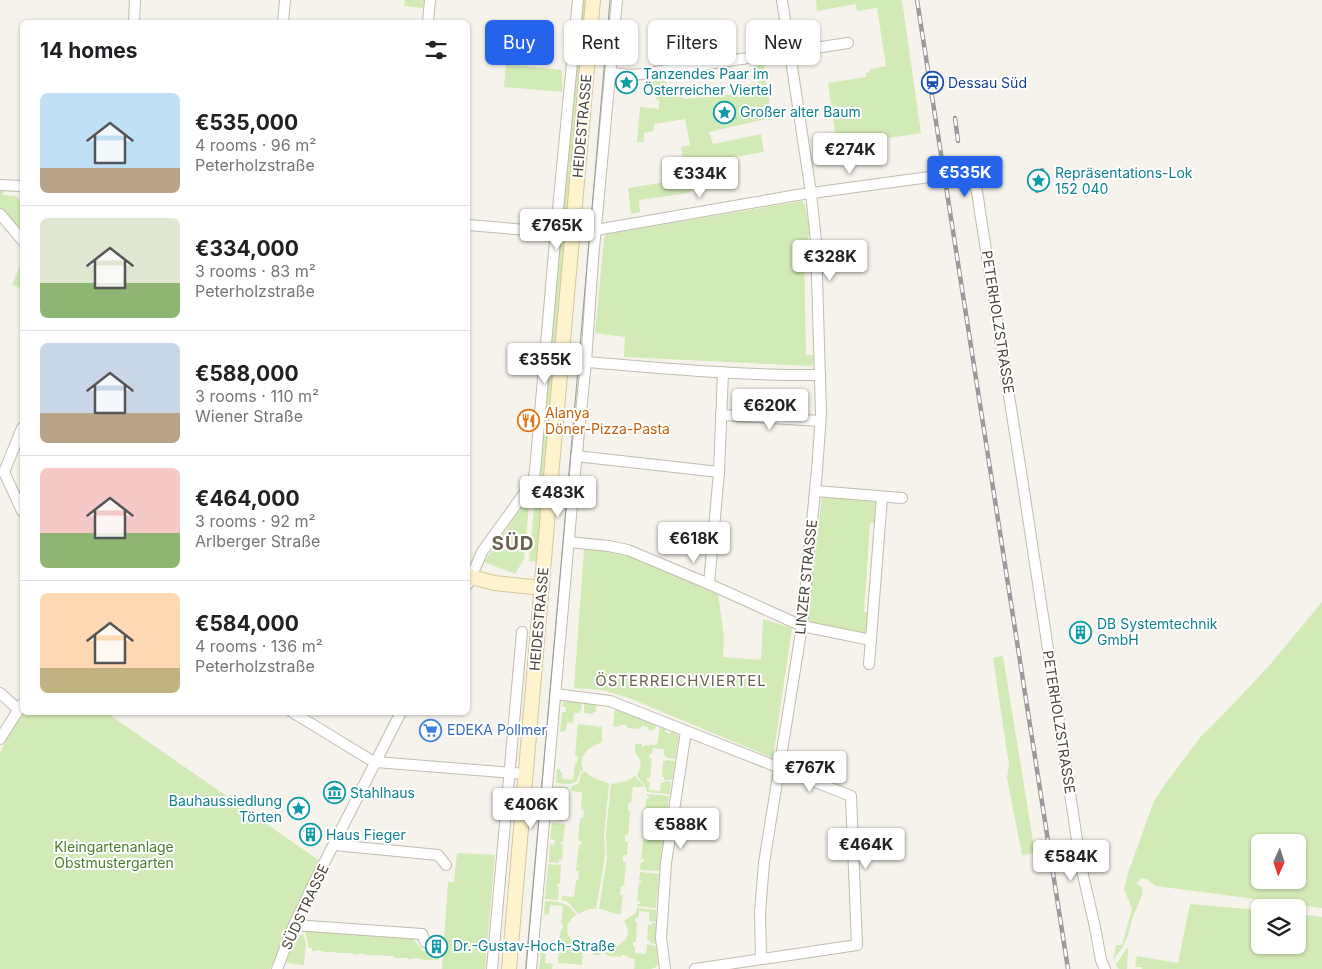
<!DOCTYPE html>
<meta charset="utf-8">
<style>
body{margin:0;font-family:Inter,sans-serif;background:#f2f2f2;color:#202124;height:100vh;display:flex;flex-direction:column;font-size:19px;white-space:nowrap}
*{box-sizing:border-box;margin:0}
p{font-size:16px;color:#757577}
.icon{flex:none;width:28px;height:28px;fill:none;stroke:currentColor;stroke-width:2;stroke-linecap:round;stroke-linejoin:round}
.map{position:relative;flex:1;overflow:hidden}
.side{position:absolute;left:20px;top:20px;width:450px;height:695px;display:flex;flex-direction:column;background:#fff;border-radius:8px;box-shadow:0 1px 4px #0004}
.side>*{flex:none}
.top-card{position:absolute;left:485px;top:20px;width:475px;height:45px;display:flex;gap:10px}
.needle{width:32px;rotate:183deg}
.tools{position:absolute;left:1251px;top:834px;display:grid;gap:10px}
.tools a{display:grid;place-items:center;width:55px;height:55px;border-radius:8px;background:#fff;box-shadow:0 1px 4px #0004;font-size:25px}
.price{position:absolute;translate:-50% -42px;padding:0 11px;border-radius:5px;background:#fff;color:#222;font-size:16px;line-height:32px;filter:drop-shadow(0 1px 2px #0008)}
.price::after{content:'';position:absolute;left:50%;top:30px;width:15px;height:11px;margin-left:-8px;background:inherit;clip-path:polygon(0 0,100% 0,50% 100%)}
.price.current{background:#2563eb;color:#fff}
ul{padding:0;list-style:none}
li{display:flex;align-items:center;gap:15px;height:125px;padding:0 20px}
li+li{border-top:1px solid #e0e0e0}
li span{display:grid;place-items:center;flex:none;width:140px;height:100px;border-radius:8px;color:#555}
li>.icon{margin-inline-start:auto}
span .icon{width:60px;height:60px;fill:#fffc;stroke-width:1}
li b{font-size:21px}
h2{display:flex;justify-content:space-between;align-items:center;height:60px;padding:0 20px;font-size:21px}
.pill{padding:0 18px;border-radius:8px;background:#fff;box-shadow:0 1px 4px #0004;font-size:18px;line-height:45px}
.pill.current{background:#2563eb;color:#fff}
.map>svg:first-child{display:block}
</style>
<div class="map">
<svg width="1322" height="969" viewBox="0 0 1322 969">
<rect width="100%" height="100%" fill="#f6f3ec"/>
<g fill="#d2eab5" fill-rule="evenodd">
<path d="M405,0H424L423,8L404,6Z"/>
<path d="M581,0H590L567,224H561Z"/>
<path d="M816,0H902L921,133L863,142L866,160L840,164L828,83L866,77V73L870,72V69L886,66L877,8L857,11L856,4L817,11Z"/>
<path d="M776,58H782L784,62L764,66L772,120L766,119L709,132L713,144L761,134L764,152L722,159L724,176L707,181V188L692,190L689,193L639,200L640,212L631,214L628,188L685,179L681,147L690,145L685,119L654,124V131L644,133V142H637L640,107L659,109V100L656,99L657,88L653,87V78L665,77L668,97L682,95L684,99L746,93L745,85L759,84L755,61Z"/>
<path d="M506,64L562,70V92L504,87Z"/>
<path d="M4,188L3,195L16,196L22,204V234L0,208V189Z"/>
<path d="M802,201L805,205L810,232L804,251L806,355H813V364L811,366L624,357L625,337L595,333L604,239L606,234Z"/>
<path d="M559,241L569,242L540,562L529,561L536,486L539,473Z"/>
<path d="M22,261V289L12,285Z"/>
<path d="M530,495L524,559L515,574L484,562Z"/>
<path d="M822,496L876,502L875,523H870L864,612L870,613L869,628L866,634L811,623L808,619Z"/>
<path d="M584,549L630,554L663,570L718,593L724,638L723,657L761,660L763,619L792,628L773,758L629,698L602,690L574,688Z"/>
<path d="M1322,602V908L1156,886L1148,880L1142,878L1136,884L1141,886L1143,890L1142,895L1133,917L1127,938L1123,947L1113,960L1116,945H1122L1132,909L1124,889L1128,873L1154,801L1166,783L1202,735L1211,727L1269,666ZM1298,842V880H1260V842Z"/>
<path d="M1003,656L1035,853L1022,855L1007,778L1009,765L993,658Z"/>
<path d="M566,701L582,702L581,711H579V713H574L573,723L567,722L566,731L560,732L562,712H566V707H562L563,703Z"/>
<path d="M584,703L596,704V712H593V714L584,713Z"/>
<path d="M615,708L656,724L655,730H648V727L641,726V729L627,728V725H620V727L613,726Z"/>
<path d="M22,712L107,713L320,861L297,905L270,969H0V753L12,727Z"/>
<path d="M578,724L602,727V742C589,747 578,754 583,770L580,772L577,781L570,784L556,783L557,769H560V772H562V779L573,780L575,763H577L578,756H575Z"/>
<path d="M660,726L666,728L665,732L670,734L671,731L677,734L679,737L675,759L666,758V756L664,755V749L653,748L652,754L649,755V758L652,759L650,778H647V781L650,782L649,790L660,791L661,782L664,783V781L671,782L670,794L647,792L645,786L637,776L640,768L641,762L635,752V744H642V746L644,747L645,745H657Z"/>
<path d="M667,760L675,761L672,780H664V777H662L663,761H666Z"/>
<path d="M585,771L590,776L596,779L608,783L609,784L604,836L605,850L604,863L596,909H589L578,914L568,902L561,900L562,896L574,897L576,880H578L579,871H576L579,845H581V841H578L580,818H583L584,810H581L582,792L572,791L571,787L579,783L581,774Z"/>
<path d="M635,776L644,786L643,787H633L631,803H628V811H630L628,835H625V842H628L627,855H623V862H626L624,886H621L620,895H623L621,912V914C614,915 606,909 599,909L607,858L606,832L611,784L627,781Z"/>
<path d="M555,786L568,787L567,800H565V802H567L565,819H563V821L552,820Z"/>
<path d="M647,794L669,796L665,830L644,828V820H647V818H645L646,799H649V797L647,796Z"/>
<path d="M552,823L565,824L563,842H561L560,844L563,845L562,860H559V863L549,862L550,844L554,845L555,840L550,839Z"/>
<path d="M644,830L664,832L659,871L640,870L641,862H644V859H641L643,840H645V839L643,838Z"/>
<path d="M457,853L495,855L485,969H442L448,882H454Z"/>
<path d="M548,864L561,865L560,884H557V886L559,887L558,900L545,899Z"/>
<path d="M640,872L659,874L656,908L637,906V904H640V902L637,901L639,882H641L642,881L639,880Z"/>
<path d="M545,901C559,902 569,902 576,915C559,927 569,941 583,948L582,965L558,963L559,947H561L562,942H559L561,929H563V924H561L563,906L550,905L549,914L544,915Z"/>
<path d="M1190,904L1260,910V945H1298V914L1322,917V969H1142V967H1135L1137,956L1178,963Z"/>
<path d="M637,908L656,910V922L649,921V912L639,911L638,918H635V922H637L636,942H633V946H635V953L646,954L647,944L656,946L658,964L656,967L651,969H634L635,959L628,958V956L621,955V957L607,956V954L601,953L600,955H593V950C609,951 639,943 624,921L636,913Z"/>
<path d="M652,923H655L656,925V944L650,943V941L647,940L648,925H651Z"/>
<path d="M313,930L410,936L423,951L439,952V961L436,960H422V959L414,958L413,959H408V958H394V956L365,955V954H357V955L351,954V953H337V952H324L323,951L316,950L315,951H312V948L308,947V943L305,932Z"/>
<path d="M303,934L306,944L304,965L286,963L295,939Z"/>
<path d="M1128,947L1127,969H1119L1116,966V964Z"/>
<path d="M541,952L546,954L545,963L553,964L552,969H539Z"/>
</g>
<g fill="none" stroke-linecap="round" stroke-linejoin="round">
<defs>
<g id="street">
<path d="M134,22L135,0"/>
<path d="M283,22L285,0"/>
<path d="M428,22L430,0"/>
<path d="M610,73L632,75L641,74L848,43"/>
<path d="M0,185L22,186"/>
<path d="M0,214L22,240"/>
<path d="M468,225L573,234L797,195L944,175C951,174 958,173 964,174C978,177 978,200 980,212L1022,478L1081,866L1095,927L1101,960L1105,969"/>
<path d="M586,362C664,368 742,376 820,375"/>
<path d="M721,415L820,421"/>
<path d="M22,428L4,472L22,511"/>
<path d="M576,456L719,472"/>
<path d="M816,491L902,498"/>
<path d="M569,542L609,546L628,550L709,584L802,626L871,640"/>
<path d="M468,584L482,552L533,481L535,471L555,241L578,0"/>
<path d="M709,584L719,472L723,372"/>
<path d="M869,664L882,497"/>
<path d="M0,693L19,710"/>
<path d="M555,694L610,701L851,796L857,945L695,969"/>
<path d="M292,712L369,759L376,762L525,774"/>
<path d="M0,739L22,704"/>
<path d="M334,845L438,855L446,865"/>
<path d="M294,925L422,934L425,942"/>
<path d="M761,959L760,912L764,863L802,626L817,470L821,414L816,241L811,193L782,0"/>
<path d="M277,969L294,925L316,879L401,712"/>
<path d="M492,969L522,632"/>
<path d="M531,969L573,493L586,362L593,259L617,0"/>
<path d="M665,969L661,938L666,863L686,731"/>
</g>
<g id="secondary">
<path d="M468,576L494,583L542,588"/>
<path d="M509,969L551,477L593,0"/>
</g>
</defs>
<use href="#street" stroke="#c2bbae" stroke-width="12"/>
<use href="#secondary" stroke="#d6c79b" stroke-width="16"/>
<use href="#street" stroke="#fff" stroke-width="10"/>
<use href="#secondary" stroke="#fff3cd" stroke-width="14"/>
<path stroke="#9a9a9a" stroke-width="1" d="M526,969L610,0"/>
<defs>
<g id="rail">
<path d="M917,0L1068,969"/>
<path d="M955,118L958,141"/>
<path d="M1037,191L1042,170"/>
</g>
</defs>
<use href="#rail" stroke="#9a9a9a" stroke-width="4.5"/>
<use href="#rail" stroke="#fff" stroke-width="2.5" stroke-dasharray="8" stroke-linecap="butt"/>
</g>
<defs>
<symbol id="sight-ring" viewBox="-11 -11 22 22"><circle r="9.5" fill="#fff" stroke="#0f9aa8" stroke-width="1.5"/><path d="M0-6L1.8-2.2L6-1.7L2.9 1.2L3.7 5.4L0 3.3L-3.7 5.4L-2.9 1.2L-6-1.7L-1.8-2.2Z" fill="#0f9aa8"/></symbol>
<symbol id="station-ring" viewBox="-11 -11 22 22"><circle r="9.5" fill="#fff" stroke="#1a4fb4" stroke-width="1.5"/><path d="M-3-6H3Q5-6 5-4V2Q5 4 3 4L4.5 6H3L1.5 4h-3L-3 6H-4.5L-3 4Q-5 4-5 2V-4Q-5-6-3-6ZM-3.5-4v3h7v-3ZM-3.5 1v1.5H-2V1ZM2 1v1.5H3.5V1Z" fill="#1a4fb4"/></symbol>
<symbol id="restaurant-ring" viewBox="-11 -11 22 22"><circle r="9.5" fill="#fff" stroke="#e8710a" stroke-width="1.5"/><path d="M-5-6h1v4h1v-4h1v4h1v-4h1v5L-1.5 .5V6h-2V.5L-5-1ZM5-6V6H3V1.5H1.5Q1.5-4 5-6Z" fill="#e8710a"/></symbol>
<symbol id="building-ring" viewBox="-11 -11 22 22"><circle r="9.5" fill="#fff" stroke="#0f9aa8" stroke-width="1.5"/><path d="M-4-6H4V6H1V3H-1V6H-4ZM-2.5-4.3h1.7v1.8h-1.7ZM.8-4.3h1.7v1.8H.8ZM-2.5-1h1.7V.8h-1.7ZM.8-1h1.7V.8H.8Z" fill="#0f9aa8"/></symbol>
<symbol id="supermarket-ring" viewBox="-11 -11 22 22"><circle r="9.5" fill="#fff" stroke="#3f7fe0" stroke-width="1.5"/><path d="M-6-5.5h2.5l.6 2H6L4.5 2H-2.5L-4.4-4H-6ZM-1.5 3.2a1.3 1.3 0 1 0 .1 0ZM3 3.2a1.3 1.3 0 1 0 .1 0Z" fill="#3f7fe0"/></symbol>
<symbol id="museum-ring" viewBox="-11 -11 22 22"><circle r="9.5" fill="#fff" stroke="#0f9aa8" stroke-width="1.5"/><path d="M0-6L6-3V-2H-6V-3ZM-5-1h2V3h-2ZM-1-1h2V3h-2ZM3-1h2V3H3ZM-6 4H6V6H-6Z" fill="#0f9aa8"/></symbol>
</defs>
<g fill-rule="evenodd">
<use href="#sight-ring" x="614" y="70" width="25" height="25"/>
<use href="#station-ring" x="920" y="70" width="25" height="25"/>
<use href="#sight-ring" x="712" y="100" width="25" height="25"/>
<use href="#sight-ring" x="1026" y="168" width="25" height="25"/>
<use href="#restaurant-ring" x="516" y="408" width="25" height="25"/>
<use href="#building-ring" x="1068" y="620" width="25" height="25"/>
<use href="#supermarket-ring" x="418" y="718" width="25" height="25"/>
<use href="#museum-ring" x="322" y="780" width="25" height="25"/>
<use href="#sight-ring" x="286" y="796" width="25" height="25"/>
<use href="#building-ring" x="298" y="822" width="25" height="25"/>
<use href="#building-ring" x="424" y="934" width="25" height="25"/>
</g>
<g text-anchor="middle" stroke-width="4" stroke-linejoin="round" paint-order="stroke">
<g font-size="14" fill="#0d838f" stroke="#fff" text-anchor="start">
<text x="643" y="79">Tanzendes Paar im<tspan x="643" dy="16">Österreicher Viertel</tspan></text>
<text x="740" y="117">Großer alter Baum</text>
<text x="1055" y="178">Repräsentations-Lok<tspan x="1055" dy="16">152 040</tspan></text>
<text x="1097" y="629">DB Systemtechnik<tspan x="1097" dy="16">GmbH</tspan></text>
<text x="350" y="798">Stahlhaus</text>
<text x="282" y="806" text-anchor="end">Bauhaussiedlung<tspan x="282" dy="16">Törten</tspan></text>
<text x="326" y="840">Haus Fieger</text>
<text x="453" y="951">Dr.-Gustav-Hoch-Straße</text>
</g>
<g font-size="14" fill="#164399" stroke="#fff" text-anchor="start">
<text x="948" y="88">Dessau Süd</text>
</g>
<g font-size="14" fill="#4b4439" stroke="#fff">
<text transform="translate(582 126) rotate(-85)" y="5">HEIDESTRASSE</text>
<text transform="translate(998 322) rotate(81)" y="5">PETERHOLZSTRASSE</text>
<text transform="translate(806 577) rotate(-84)" y="5">LINZER STRASSE</text>
<text transform="translate(539 619) rotate(-85)" y="5">HEIDESTRASSE</text>
<text transform="translate(1059 722) rotate(81)" y="5">PETERHOLZSTRASSE</text>
<text transform="translate(305 907) rotate(-65)" y="5">SÜDSTRASSE</text>
</g>
<g font-size="14" fill="#c56008" stroke="#fff" text-anchor="start">
<text x="545" y="418">Alanya<tspan x="545" dy="16">Döner-Pizza-Pasta</tspan></text>
</g>
<g font-size="14" fill="#366cbe" stroke="#fff" text-anchor="start">
<text x="447" y="735">EDEKA Pollmer</text>
</g>
<g font-size="14" fill="#4a7f2a" stroke="#fff">
<text x="114" y="852">Kleingartenanlage<tspan x="114" dy="16">Obstmustergarten</tspan></text>
</g>
<g font-size="15" letter-spacing="1" fill="#6e6250" stroke="#fff">
<text x="681" y="686">ÖSTERREICHVIERTEL</text>
</g>
<g font-size="19" font-weight="bold" letter-spacing="1" fill="#6e6250" stroke="#fff">
<text x="513" y="550">SÜD</text>
</g>
</g>
</svg>
<div class="tools">
<a><svg class="needle" viewBox="-14 -14 28 28"><path d="M0-13l5 13h-10z" fill="#e53935"/><path d="M0 13l5-13h-10z" fill="#757577"/></svg></a>
<a><svg class="icon" aria-label="layers" viewBox="0 0 24 24"><path d="M12 4l9 5-9 5-9-5zM3 14l9 5 9-5"/></svg></a>
</div>
<b class="price" style="left:850px;top:175px">€274K</b>
<b class="price current" style="left:965px;top:198px">€535K</b>
<b class="price" style="left:700px;top:199px">€334K</b>
<b class="price" style="left:557px;top:251px">€765K</b>
<b class="price" style="left:830px;top:282px">€328K</b>
<b class="price" style="left:545px;top:385px">€355K</b>
<b class="price" style="left:770px;top:431px">€620K</b>
<b class="price" style="left:558px;top:518px">€483K</b>
<b class="price" style="left:694px;top:564px">€618K</b>
<b class="price" style="left:810px;top:793px">€767K</b>
<b class="price" style="left:531px;top:830px">€406K</b>
<b class="price" style="left:681px;top:850px">€588K</b>
<b class="price" style="left:866px;top:870px">€464K</b>
<b class="price" style="left:1071px;top:882px">€584K</b>
<div class="top-card">
<a class="pill current">Buy</a>
<a class="pill">Rent</a>
<a class="pill">Filters</a>
<a class="pill">New</a>
</div>
<section class="side">
<h2>14 homes<svg class="icon" aria-label="filters" viewBox="0 0 24 24"><path d="M4 7h16M4 17h16"/><circle cx="9" cy="7" r="2"/><circle cx="15" cy="17" r="2"/></svg></h2>
<ul>
<li><span style="background:linear-gradient(#bfe0f5 75%,#b9a48a 0)"><svg class="icon" aria-label="home" viewBox="0 0 24 24"><path d="M3 11l9-7 9 7M6 9v11h12V9"/></svg></span><div><b>€535,000</b><p>4 rooms · 96 m²</p><p>Peterholzstraße</p></div></li>
<li><span style="background:linear-gradient(#dfe7d0 65%,#8fb573 0)"><svg class="icon" aria-label="home" viewBox="0 0 24 24"><path d="M3 11l9-7 9 7M6 9v11h12V9"/></svg></span><div><b>€334,000</b><p>3 rooms · 83 m²</p><p>Peterholzstraße</p></div></li>
<li><span style="background:linear-gradient(#c9d6e8 70%,#b9a48a 0)"><svg class="icon" aria-label="home" viewBox="0 0 24 24"><path d="M3 11l9-7 9 7M6 9v11h12V9"/></svg></span><div><b>€588,000</b><p>3 rooms · 110 m²</p><p>Wiener Straße</p></div></li>
<li><span style="background:linear-gradient(#f6c9c9 65%,#8fb573 0)"><svg class="icon" aria-label="home" viewBox="0 0 24 24"><path d="M3 11l9-7 9 7M6 9v11h12V9"/></svg></span><div><b>€464,000</b><p>3 rooms · 92 m²</p><p>Arlberger Straße</p></div></li>
<li><span style="background:linear-gradient(#ffd9b3 75%,#c2b280 0)"><svg class="icon" aria-label="home" viewBox="0 0 24 24"><path d="M3 11l9-7 9 7M6 9v11h12V9"/></svg></span><div><b>€584,000</b><p>4 rooms · 136 m²</p><p>Peterholzstraße</p></div></li>
</ul>
</section>
</div>
